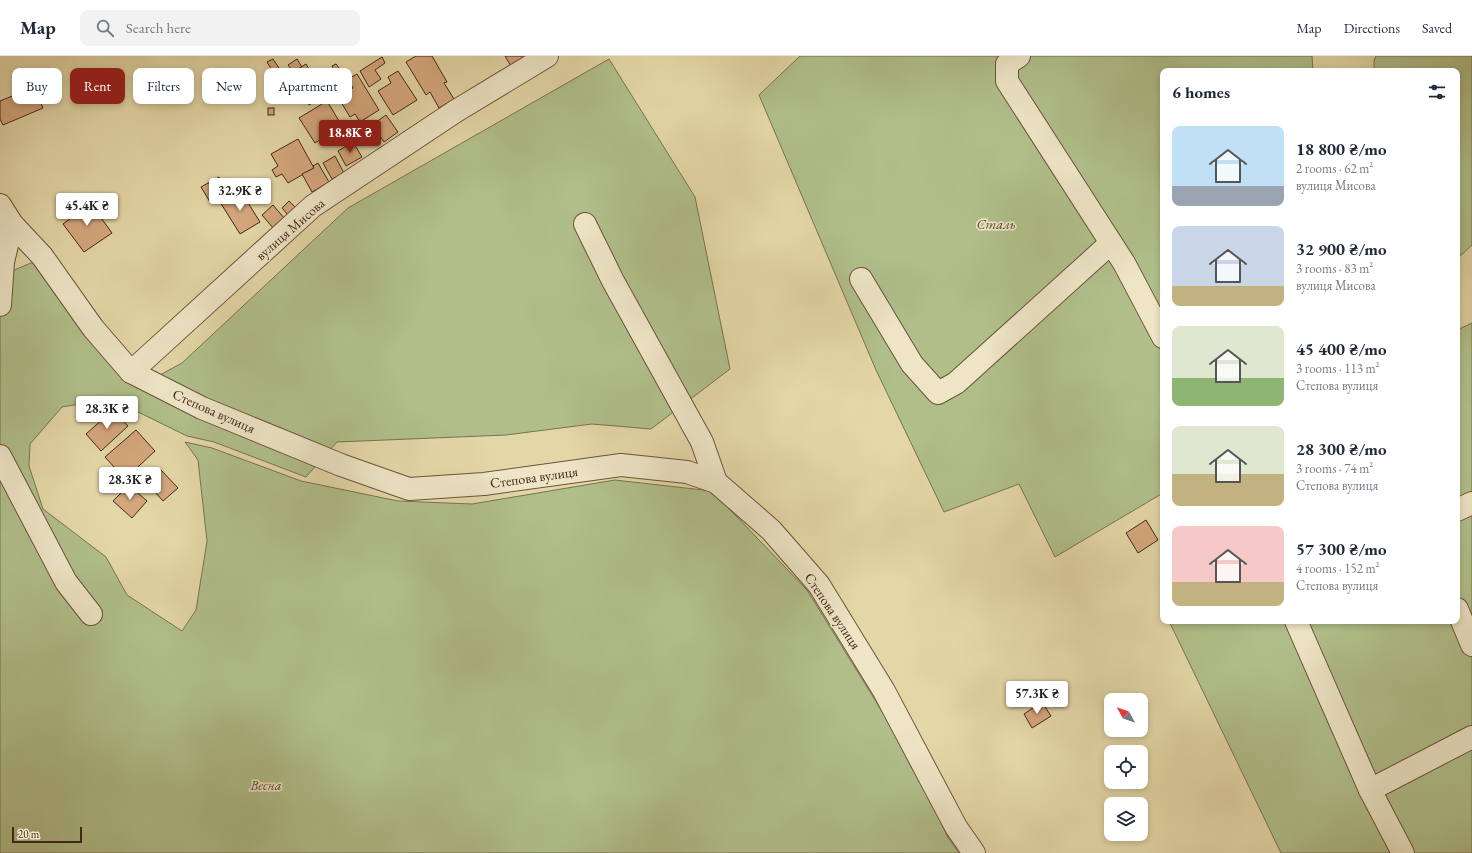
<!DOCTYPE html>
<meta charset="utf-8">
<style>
body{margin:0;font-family:"EB Garamond",serif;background:#f2f2f3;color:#1f2937;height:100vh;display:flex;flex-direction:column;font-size:15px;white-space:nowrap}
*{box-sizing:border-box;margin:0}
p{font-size:13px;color:#747a83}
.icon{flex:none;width:22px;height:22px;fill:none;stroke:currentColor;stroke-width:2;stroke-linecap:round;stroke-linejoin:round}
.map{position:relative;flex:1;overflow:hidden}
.sheet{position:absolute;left:1160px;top:12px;width:300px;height:556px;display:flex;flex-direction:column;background:#fff;border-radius:8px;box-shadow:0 2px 6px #0003}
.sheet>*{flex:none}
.hud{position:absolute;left:12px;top:12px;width:380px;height:36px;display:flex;gap:8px}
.needle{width:26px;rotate:310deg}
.tools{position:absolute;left:1104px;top:637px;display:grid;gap:8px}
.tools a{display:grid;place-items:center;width:44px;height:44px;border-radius:8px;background:#fff;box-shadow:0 2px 6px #0003;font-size:20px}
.scale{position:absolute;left:12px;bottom:10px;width:70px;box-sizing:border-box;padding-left:4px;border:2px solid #452618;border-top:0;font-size:11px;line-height:14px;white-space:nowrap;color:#452618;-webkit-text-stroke:3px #ede5c6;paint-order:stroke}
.price{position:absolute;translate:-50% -34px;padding:0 9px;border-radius:4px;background:#fff;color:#222;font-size:13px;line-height:26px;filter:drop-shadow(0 1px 2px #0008)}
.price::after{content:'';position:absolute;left:50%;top:24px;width:12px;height:9px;margin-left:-6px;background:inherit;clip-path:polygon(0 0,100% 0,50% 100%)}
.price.on{background:#8f2418;color:#fff}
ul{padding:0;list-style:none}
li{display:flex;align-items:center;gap:12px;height:100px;padding:0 12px}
li span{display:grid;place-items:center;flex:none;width:112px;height:80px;border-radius:8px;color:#555}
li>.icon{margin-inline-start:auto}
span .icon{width:48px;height:48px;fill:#fffc;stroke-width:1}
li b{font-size:17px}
h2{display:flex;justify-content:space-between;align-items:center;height:48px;padding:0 12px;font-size:17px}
.tag{padding:0 14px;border-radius:8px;background:#fff;box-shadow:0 2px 6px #0003;font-size:14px;line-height:36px}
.tag.on{background:#8f2418;color:#fff}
header{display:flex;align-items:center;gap:24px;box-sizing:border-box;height:56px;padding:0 20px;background:#fff;border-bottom:1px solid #e0e1e3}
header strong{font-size:19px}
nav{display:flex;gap:22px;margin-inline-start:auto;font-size:14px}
.search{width:280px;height:36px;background:#f2f2f3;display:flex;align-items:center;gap:10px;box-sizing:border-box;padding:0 14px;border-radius:8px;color:#747a83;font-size:15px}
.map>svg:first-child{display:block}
</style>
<header>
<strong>Map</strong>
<div class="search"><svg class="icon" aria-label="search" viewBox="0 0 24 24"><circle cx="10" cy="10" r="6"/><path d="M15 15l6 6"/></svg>Search here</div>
<nav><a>Map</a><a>Directions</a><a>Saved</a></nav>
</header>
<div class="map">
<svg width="1472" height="797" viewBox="0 0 1472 797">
<rect width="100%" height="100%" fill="#e4d7a7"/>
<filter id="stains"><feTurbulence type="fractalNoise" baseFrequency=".005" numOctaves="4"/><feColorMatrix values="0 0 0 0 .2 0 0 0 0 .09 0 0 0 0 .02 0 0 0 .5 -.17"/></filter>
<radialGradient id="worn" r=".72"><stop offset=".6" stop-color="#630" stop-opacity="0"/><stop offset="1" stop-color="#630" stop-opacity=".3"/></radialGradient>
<g fill="#b0bf8a" stroke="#7a7251">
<path d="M800,0H1312L1313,15H1163V437L1055,501L1019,428L944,456L876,314L759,39Z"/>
<path d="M1376,0H1472V189L1457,203V15H1374V5Z"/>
<path d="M609,3L695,141L730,313L651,373L592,368L506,379L337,386L306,421L214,386L187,380L132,353L97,345L62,351L30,388L29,410L43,453L106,501L127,539L182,575L196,554L207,485L198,404L185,386L212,392L301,425L398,445L472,448L615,424L712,435L807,534L914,707L947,780L959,797H0V220L38,204L88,276L136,332L182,307L348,152Z"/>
<path d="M1472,267V797H1281L1169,565H1457V274Z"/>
</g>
<g fill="#d5a77d" stroke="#452618">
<path d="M416,0H432L447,26L444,27L454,43L439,52L430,36L426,39L406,6Z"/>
<path d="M505,0H522L524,4L512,12Z"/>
<path d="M382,1L385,7L375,14L381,23L369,31L360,15Z"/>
<path d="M273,3L279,12L273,16L267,6Z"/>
<path d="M297,3L302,11L293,16L288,9Z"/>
<path d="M306,8L315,23L301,31L292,17Z"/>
<path d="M336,8L345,20L332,28L328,19L335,15L332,10Z"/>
<path d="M398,15L417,44L393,59L378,35L391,27L388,21Z"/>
<path d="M357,18L379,54L360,66L355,58L350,61L338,41L353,32L348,23Z"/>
<path d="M315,23L325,39L309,49L299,33Z"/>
<path d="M34,31L43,52L3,69L0,63V45Z"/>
<path d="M327,45L342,70L315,87L299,62Z"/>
<rect x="268" y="52" width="6" height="7"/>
<path d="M386,59L398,76L384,86L372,69Z"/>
<path d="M298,83L314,112L288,127L282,118L276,121L272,114L278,110L271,98Z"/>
<path d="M353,86L362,101L346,110L338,95Z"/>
<path d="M335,100L344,117L332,123L323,107Z"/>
<path d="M318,107L329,126L312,136L302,118L314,112L313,110Z"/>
<path d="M219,121L227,137L210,146L201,131Z"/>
<path d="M240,134L260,166L240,178L220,146Z"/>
<path d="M83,145L87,150L91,148L112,177L84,196L63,168L75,159L71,154Z"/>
<path d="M289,145L296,152L288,159L282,152Z"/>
<path d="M273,149L285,163L274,173L262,159Z"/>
<path d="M113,354L128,370L101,395L86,378Z"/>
<path d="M136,374L155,395L125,423L105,401Z"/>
<path d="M160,413L178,432L163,445L146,426Z"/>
<path d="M129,429L147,445L132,462L113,445Z"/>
<path d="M1146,464L1158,484L1138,497L1126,477Z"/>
<path d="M1042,646L1051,660L1032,672L1024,658Z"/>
</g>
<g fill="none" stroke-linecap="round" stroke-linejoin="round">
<defs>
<g id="minor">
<path d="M1019,0L1007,8V25L1124,207L1163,281"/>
<path d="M0,149L12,168L42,200L93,272L131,316L202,352L341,409L409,433L484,428L621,409L687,416L716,426L771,474L819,529L884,635L956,771L974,797"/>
<path d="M585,168L613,225L702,386L716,426"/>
<path d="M861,223L912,308L938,337L956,327L1111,187"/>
<path d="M0,249L3,206L12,168"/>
<path d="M131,316L313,150L456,55L547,0"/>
<path d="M0,400L66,526L91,558"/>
<path d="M1457,454L1472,447"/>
<path d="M1457,553L1472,589"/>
<path d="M1296,565L1370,734L1403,797"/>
<path d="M1370,734L1472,681"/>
</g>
</defs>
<use href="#minor" stroke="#6d523c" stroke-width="24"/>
<use href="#minor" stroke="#ede5c6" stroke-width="22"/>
</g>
<g text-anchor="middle" stroke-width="3.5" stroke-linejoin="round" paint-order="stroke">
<g font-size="14" font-style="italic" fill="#5a452f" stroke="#ede5c6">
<text x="996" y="173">Сталь</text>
<text x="266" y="734">Весна</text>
</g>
<g font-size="14" fill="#452618" stroke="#ede5c6">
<text transform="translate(290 173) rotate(-41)" y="5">вулиця Мисова</text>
<text transform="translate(214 355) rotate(24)" y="5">Степова вулиця</text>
<text transform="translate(534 421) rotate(-8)" y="5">Степова вулиця</text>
<text transform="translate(833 555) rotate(56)" y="5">Степова вулиця</text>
</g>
</g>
<rect width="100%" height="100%" filter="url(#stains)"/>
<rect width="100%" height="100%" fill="url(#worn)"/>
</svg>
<div class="tools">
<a><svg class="needle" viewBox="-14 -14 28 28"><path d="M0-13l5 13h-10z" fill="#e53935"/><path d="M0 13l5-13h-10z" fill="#747a83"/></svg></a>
<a><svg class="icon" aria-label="locate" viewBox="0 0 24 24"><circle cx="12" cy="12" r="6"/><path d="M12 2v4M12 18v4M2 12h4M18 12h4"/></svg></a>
<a><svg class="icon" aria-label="layers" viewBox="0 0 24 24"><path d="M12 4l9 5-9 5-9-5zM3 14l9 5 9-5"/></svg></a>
</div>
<div class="scale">20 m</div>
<b class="price on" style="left:350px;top:98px">18.8K ₴</b>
<b class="price" style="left:240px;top:156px">32.9K ₴</b>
<b class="price" style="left:87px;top:171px">45.4K ₴</b>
<b class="price" style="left:107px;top:374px">28.3K ₴</b>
<b class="price" style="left:130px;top:445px">28.3K ₴</b>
<b class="price" style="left:1037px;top:659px">57.3K ₴</b>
<div class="hud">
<a class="tag">Buy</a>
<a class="tag on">Rent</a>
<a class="tag">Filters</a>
<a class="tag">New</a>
<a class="tag">Apartment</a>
</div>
<section class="sheet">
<h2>6 homes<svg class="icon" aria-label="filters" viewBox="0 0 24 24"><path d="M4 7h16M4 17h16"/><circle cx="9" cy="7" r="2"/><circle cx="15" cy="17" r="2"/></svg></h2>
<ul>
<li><span style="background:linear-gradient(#bfe0f5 75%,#9aa5b1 0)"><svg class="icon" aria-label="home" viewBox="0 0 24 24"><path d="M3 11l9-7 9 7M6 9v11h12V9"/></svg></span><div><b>18 800 ₴/mo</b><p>2 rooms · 62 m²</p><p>вулиця Мисова</p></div></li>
<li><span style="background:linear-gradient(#c9d6e8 75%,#c2b280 0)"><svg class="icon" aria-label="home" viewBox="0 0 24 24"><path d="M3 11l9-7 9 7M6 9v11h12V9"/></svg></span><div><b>32 900 ₴/mo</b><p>3 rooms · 83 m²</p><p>вулиця Мисова</p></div></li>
<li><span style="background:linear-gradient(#dfe7d0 65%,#8fb573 0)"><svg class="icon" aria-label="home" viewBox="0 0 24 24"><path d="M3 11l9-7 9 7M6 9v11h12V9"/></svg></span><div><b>45 400 ₴/mo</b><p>3 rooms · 113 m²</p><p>Степова вулиця</p></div></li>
<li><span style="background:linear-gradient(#dfe7d0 60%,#c2b280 0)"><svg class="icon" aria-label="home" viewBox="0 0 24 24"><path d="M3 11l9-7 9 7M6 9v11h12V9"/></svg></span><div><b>28 300 ₴/mo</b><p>3 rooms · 74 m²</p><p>Степова вулиця</p></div></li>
<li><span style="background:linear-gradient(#f6c9c9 70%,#c2b280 0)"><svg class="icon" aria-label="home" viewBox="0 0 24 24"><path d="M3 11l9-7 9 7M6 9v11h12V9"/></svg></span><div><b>57 300 ₴/mo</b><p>4 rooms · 152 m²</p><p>Степова вулиця</p></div></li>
</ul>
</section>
</div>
